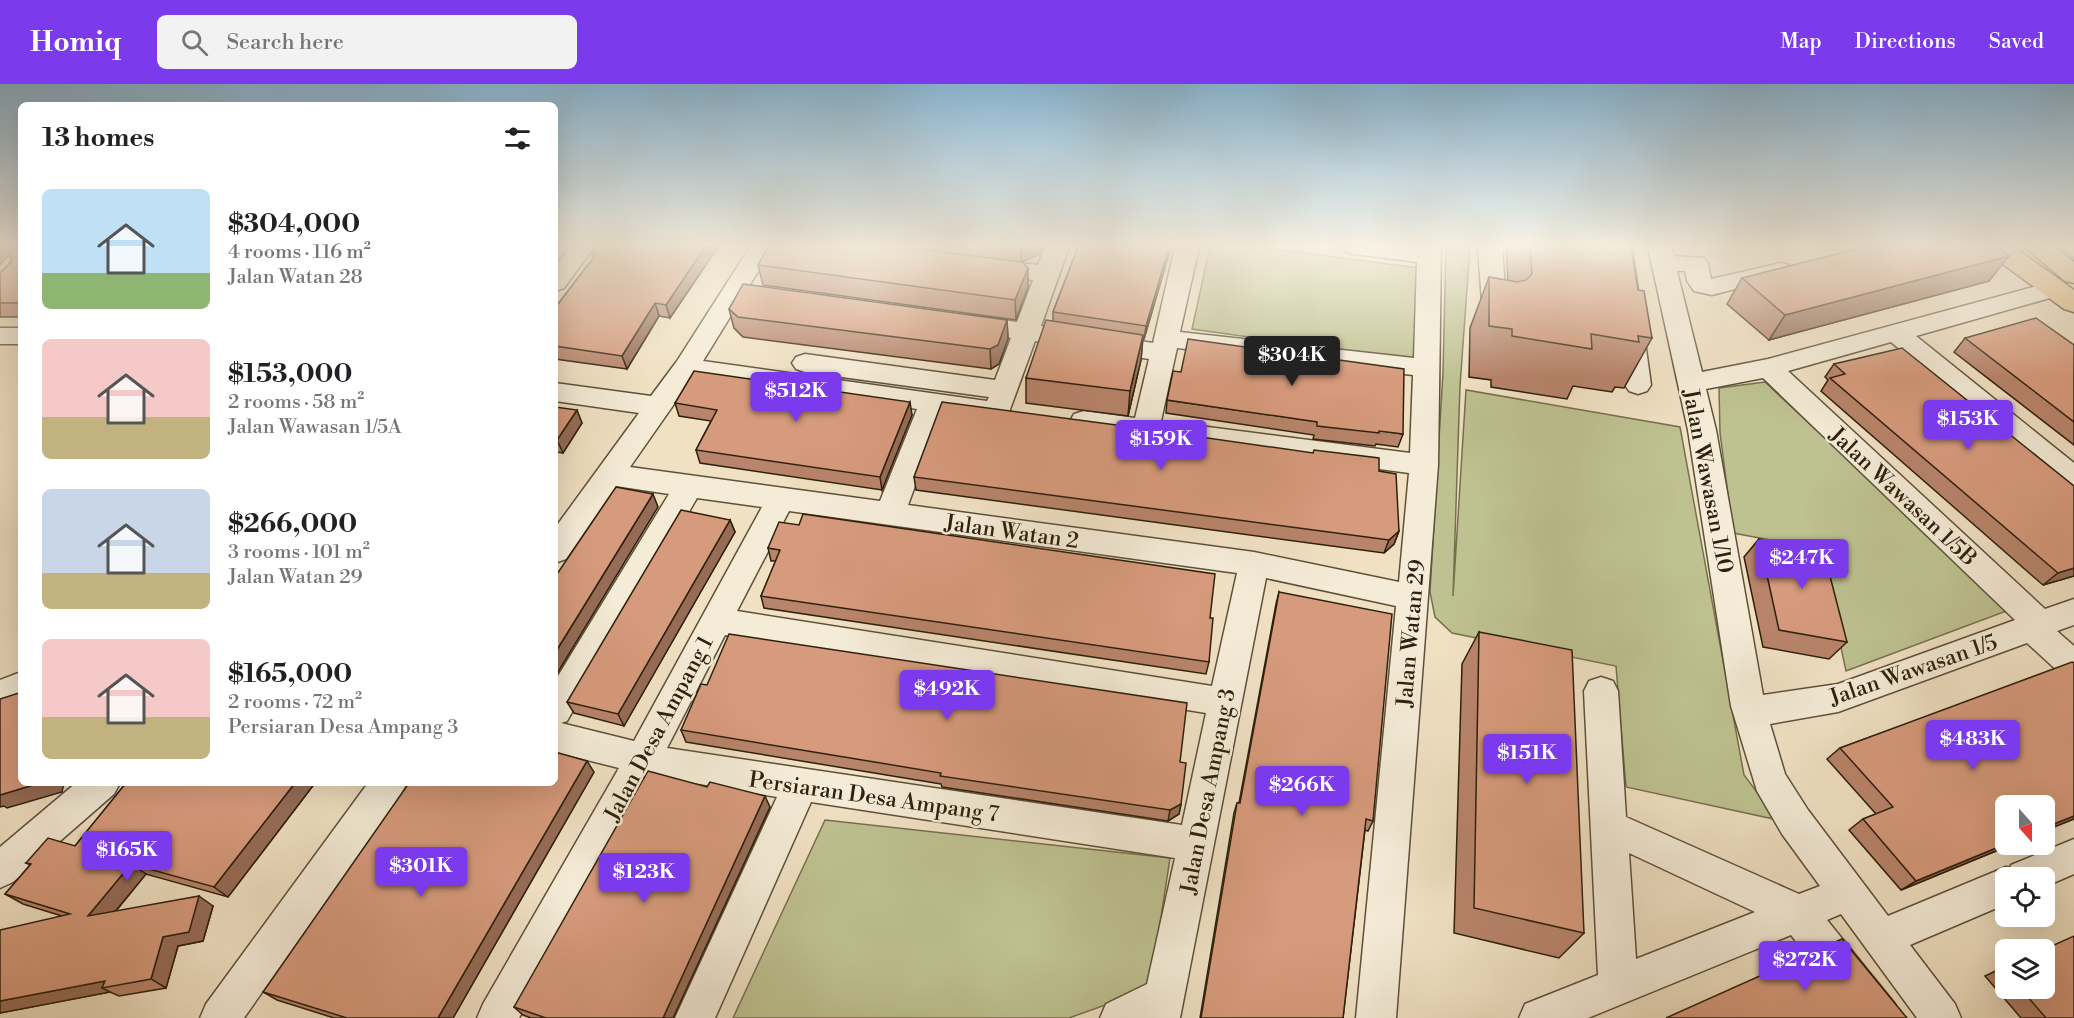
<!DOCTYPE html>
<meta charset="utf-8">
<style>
body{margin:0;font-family:"Libre Bodoni",serif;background:#f2f2f2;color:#202124;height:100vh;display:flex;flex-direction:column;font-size:22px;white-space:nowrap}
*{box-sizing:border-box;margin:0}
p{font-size:20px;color:#757577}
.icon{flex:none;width:33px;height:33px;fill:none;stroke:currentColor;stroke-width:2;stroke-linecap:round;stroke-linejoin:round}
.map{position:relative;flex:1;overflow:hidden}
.details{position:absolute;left:18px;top:18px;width:540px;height:684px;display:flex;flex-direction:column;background:#fff;border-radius:9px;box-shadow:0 6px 24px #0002}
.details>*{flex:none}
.needle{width:39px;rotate:159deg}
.tools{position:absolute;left:1995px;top:711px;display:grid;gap:12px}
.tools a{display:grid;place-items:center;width:60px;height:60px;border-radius:9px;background:#fff;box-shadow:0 6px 24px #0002;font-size:30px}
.price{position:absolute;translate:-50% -51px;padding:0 14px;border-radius:6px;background:#7c3aed;color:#fff;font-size:20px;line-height:39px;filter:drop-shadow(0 2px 3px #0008)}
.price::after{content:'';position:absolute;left:50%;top:36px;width:18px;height:14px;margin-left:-9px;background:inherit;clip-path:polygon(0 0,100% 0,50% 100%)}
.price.selected{background:#222;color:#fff}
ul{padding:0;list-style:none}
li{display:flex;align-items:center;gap:18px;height:150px;padding:0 24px}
li span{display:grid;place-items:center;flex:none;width:168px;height:120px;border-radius:9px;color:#555}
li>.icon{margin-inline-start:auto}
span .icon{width:72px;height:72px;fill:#fffc;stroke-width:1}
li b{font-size:26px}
h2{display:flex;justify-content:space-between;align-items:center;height:72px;padding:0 24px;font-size:26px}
header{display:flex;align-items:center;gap:36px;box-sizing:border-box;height:84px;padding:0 30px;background:#7c3aed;color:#fff}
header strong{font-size:28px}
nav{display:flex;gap:33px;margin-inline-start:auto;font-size:21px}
.search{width:420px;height:54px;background:#f2f2f2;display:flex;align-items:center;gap:15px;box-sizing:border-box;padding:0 21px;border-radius:9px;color:#757577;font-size:22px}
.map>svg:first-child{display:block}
</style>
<header>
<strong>Homiq</strong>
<div class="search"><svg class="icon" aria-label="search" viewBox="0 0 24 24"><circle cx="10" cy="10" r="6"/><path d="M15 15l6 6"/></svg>Search here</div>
<nav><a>Map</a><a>Directions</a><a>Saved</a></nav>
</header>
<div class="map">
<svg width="2074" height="934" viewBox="0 0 2074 934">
<rect width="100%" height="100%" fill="#f0e1c3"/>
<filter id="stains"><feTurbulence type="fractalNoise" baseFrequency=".00333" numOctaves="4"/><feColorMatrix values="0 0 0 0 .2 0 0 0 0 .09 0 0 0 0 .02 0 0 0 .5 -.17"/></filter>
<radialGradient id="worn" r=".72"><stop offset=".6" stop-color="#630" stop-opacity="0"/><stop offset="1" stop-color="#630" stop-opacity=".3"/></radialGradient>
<g fill="#bec190" stroke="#76704e" stroke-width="1.5">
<path d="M1210,163H1259L1419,184L1418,277L1192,245Z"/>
<path d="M1446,163H1470L1460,302L1453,512L1466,306L1680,343L1744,691L1778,736L1626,703L1616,582L1452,549L1435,533L1430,508L1443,288Z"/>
<path d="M1765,298L2009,526L1846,587L1820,465L1733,449L1720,349L1719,304Z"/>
<path d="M825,736L1170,774L1150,905L1069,934H733Z"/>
</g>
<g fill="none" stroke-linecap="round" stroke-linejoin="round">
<path stroke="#6f7e74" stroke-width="6" d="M2056,163L2074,176"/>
<defs>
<g id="minor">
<path d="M570,163H594L564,204L555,207V183Z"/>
<path d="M750,163H773L703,277L987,317L989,313L805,288L796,285L792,279L796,273L805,270L995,296L1011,254L960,245L956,239L960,233L969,231L1017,238L1033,196L981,188L977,183L981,178L989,176L1038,181L1045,163H1069L1041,242L1153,259L1175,163H1199L1180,248L1414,274L1417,178L1354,170L1346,168L1343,163H1441L1438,381L1396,934H1356L1396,522L1266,494L1180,934H1100L1106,920L1147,900L1175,774L811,718L715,934H675L777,713L652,692L519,934H477L483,920L619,684L555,668V597L669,410L616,402L566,475L555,479V444L639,329L555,317V299L651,312L677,277ZM1035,257L1149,275L1135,334L1084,327L1074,330L1070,337L1074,344L1409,389L1399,498L1254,468L908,421L942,329L983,334L1008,331ZM1177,264L1413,291L1410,369L1161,337ZM693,293L917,325L880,417L630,383ZM697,414L762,423L634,657L561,639L567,637ZM789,427L1237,489L1212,602L737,527ZM725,551L1206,629L1182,741L667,664Z"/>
<path d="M1478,163H1502L1507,233L1504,239L1495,241L1486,239L1483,233Z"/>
<path d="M1608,163H1632L1651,301L1647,307L1638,310L1629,307L1625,301Z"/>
<path d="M1648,163H1672L1674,172L1704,174L1708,179L1711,195L1781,179L1789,181L1793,186L1789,191L1712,211L1694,207L1687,197L1685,187H1677L1702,288L1768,275L2055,197L2064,200L2067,205L2064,210L1916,252L2074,379V405L2064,402L1891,258L1788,287L2045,525L2074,515V541L2057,547L2074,562V596L2063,592L2027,559L1838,628L1770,640L1785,690L1808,726L1888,832L2006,783L2010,784L2011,781L2074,755V790L2044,803V794H2006V820L1910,861L1955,920L1961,934H1917L1841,830L1827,836L1895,920L1901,934H1856L1791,851L1588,934H1519L1525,920L1598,891L1584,607L1589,597L1601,593L1613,597L1618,607L1626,733L1799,810L1820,802L1782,750L1757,707L1731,622L1688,346ZM1763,294L2015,536L1838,600L1763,611L1716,346L1706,305ZM1629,769L1755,828L1636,875Z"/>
<rect x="0" y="244" width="21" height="16"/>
<path d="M21,588V618L0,626V596Z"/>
<path d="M76,699H120L114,710L13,798L0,804V763Z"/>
<path d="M368,699H407L401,710L244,934H200L206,920Z"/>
</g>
<g id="major">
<path d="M1984,163H2014L2074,206V228L2064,225L1988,169Z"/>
<path d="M2024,163H2054L2074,178V199L2065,197Z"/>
</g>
</defs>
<use href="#minor" stroke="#5e503a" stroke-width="3"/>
<use href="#major" stroke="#2e200c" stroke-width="3"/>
<use href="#minor" fill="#f5ecd8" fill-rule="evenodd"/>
<use href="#major" fill="#e8c082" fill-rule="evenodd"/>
</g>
<g fill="#b8846b" stroke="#2e200c" stroke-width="1.5">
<path d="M0,163H21V233H0V189L11,178V170Z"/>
<path d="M596,163H718L670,234L659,232L627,285L555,275V224L594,173L592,168Z"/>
<path d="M768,163H1043L1040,170L1022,178L1028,184V203L1016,236L763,201L758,181Z"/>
<path d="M1078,163H1171L1144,255H1143L1141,276L1128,332L1026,319V294L1053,237V228Z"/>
<path d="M1506,163H1635L1632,170L1638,206L1652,254L1624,304L1615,303L1612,308L1573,302L1567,315L1491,303V296L1469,293L1470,244L1489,193L1508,197Z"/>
<path d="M1742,194L1989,197L1769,256L1727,220Z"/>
<path d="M729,225L1007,236L1008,255L999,280L991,285L743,253L734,244Z"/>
<path d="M1965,254L2074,261V361L1954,268Z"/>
<path d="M1834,280L2074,402V492L2043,501L1821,307L1828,296L1825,293Z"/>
<path d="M1167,316L1403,350L1398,363L1376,360L1375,362L1313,355L1314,351L1166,329Z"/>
<path d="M675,319L912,331L882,406L700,379L696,366L711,337L679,332Z"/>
<path d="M555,323L582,339L563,369L556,368L555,369Z"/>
<path d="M1379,387L1399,447L1394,460L1384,469L916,406L914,393Z"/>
<path d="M730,436L735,448L624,642L574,629L567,618Z"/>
<path d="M1759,455L1847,558L1829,575L1763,563L1744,473Z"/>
<path d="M768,464L1210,534L1209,578L1206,590L764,524L761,512L776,477H771Z"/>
<path d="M1279,508L1373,737L1368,747L1365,746L1343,934H1200L1234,729L1237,719H1239L1276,520Z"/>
<path d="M1479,548L1584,849L1559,874L1454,849L1462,580Z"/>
<path d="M2074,579V735L2044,747V722L2006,760H2013L1901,806L1849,746L1863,735L1876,730L1827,675L1840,664Z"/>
<path d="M681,646L1180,678L1181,720L1179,730L1168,737L942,703L941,700L686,658Z"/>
<path d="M594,688L453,934H334L277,916L263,908Z"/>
<path d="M126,699H315L228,813L146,790L116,827L213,822L203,857L178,862L166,904L119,912L110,908L0,929L62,832L23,820L5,810L30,781L26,779L75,762Z"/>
<path d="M770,723L673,934H531L523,931L514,923Z"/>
<path d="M2006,882V904H2044L2074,934H2021L1985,892Z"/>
</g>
<g fill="#966c57" stroke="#2e200c" stroke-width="1.5">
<path d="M0,163H19L11,169L0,181Z"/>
<path d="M705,163H718L670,234L666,221Z"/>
<path d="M1021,163H1043L1040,170L1021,178Z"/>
<path d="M1169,163H1171L1144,255L1146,242Z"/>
<path d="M2009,172L1989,197L1769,256L1785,231Z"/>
<path d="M1028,184V203L1016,236L1015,216Z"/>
<path d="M655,219L659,232L627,285L622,272Z"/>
<path d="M1007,236L1008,255L999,280L991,285L990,265Z"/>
<path d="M1143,251L1141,276L1128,332L1130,307Z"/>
<path d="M910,318L912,331L882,406L880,393Z"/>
<path d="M577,326L582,339L563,369L557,356Z"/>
<path d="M653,410L658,423L555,593V569Z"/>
<path d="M730,436L735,448L624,642L618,630Z"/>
<path d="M1399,447L1394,460L1384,469L1389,456Z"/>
<path d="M2074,484V492L2043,501L2058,489Z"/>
<path d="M587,677L594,688L453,934H438Z"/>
<path d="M40,699H64L62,708L7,724L4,722L0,723V711Z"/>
<path d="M295,699H315L228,813L214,803Z"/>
<path d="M765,712L770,723L673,934H663Z"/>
<path d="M1181,720L1179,730L1168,737L1170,726Z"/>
<path d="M2074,732V735L2044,747V744Z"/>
<path d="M2006,760H2013L1901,806L1916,797Z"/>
<path d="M131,780L146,790L104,841L88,832Z"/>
<path d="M199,812L213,822L203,857L178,862L166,904L151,895L163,853Z"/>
<path d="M105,897L102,904L110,908L0,929V917Z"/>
</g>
<g fill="#d69a7c" stroke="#2e200c" stroke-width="1.5">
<path d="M11,163H21V218L20,219H0V189L11,178Z"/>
<path d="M596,163H705L666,221L655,219L622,272L555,262V224L597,169L592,168Z"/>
<path d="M768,163H903L1022,178L1028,184L1015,216L758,181Z"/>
<path d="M1078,163H1169L1146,242L1053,228Z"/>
<path d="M1530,163H1631L1638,206L1644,207L1652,254L1638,252L1639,258L1591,250L1592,265L1512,252V245L1489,242V193L1517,198L1526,196L1532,190Z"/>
<path d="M1864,163H1997L2009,172L1785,231L1742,194Z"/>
<path d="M743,200L1007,236L998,261L990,265L738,233L729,225Z"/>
<path d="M2036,234L2074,261V338L1965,254Z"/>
<path d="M1046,236L1143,251L1130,307L1026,294Z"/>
<path d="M1188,255L1404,285L1403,350L1379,347V349L1317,342V338L1167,316L1173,287L1181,288Z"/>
<path d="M1902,264L2074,402V484L2058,489L1830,294L1845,290L1834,280Z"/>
<path d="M694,287L910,318L880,393L696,366L717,326L675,319Z"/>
<path d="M942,318L1124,342L1313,369L1314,366L1379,374V387L1396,390L1399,447L1389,456L914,393Z"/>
<path d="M555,323L577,326L557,356H555Z"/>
<path d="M616,403L653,410L555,569V493Z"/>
<path d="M681,426L730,436L618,630L567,618Z"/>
<path d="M803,430L1215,490L1210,534H1213L1209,578L761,512L780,466L768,464L779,438L799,441Z"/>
<path d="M1759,455L1823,465L1847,558L1779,546Z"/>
<path d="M1279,508L1392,530L1373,737L1366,735L1343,934H1201L1237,719H1240Z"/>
<path d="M1479,548L1572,566L1584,849L1474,824Z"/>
<path d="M729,550L1187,619L1180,678L1186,679L1181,720L1170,726L940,692L941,689L681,646L701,600L707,601Z"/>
<path d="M2072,578L2074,579V732L2044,744V722H2006V760L1916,797L1863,735L1893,723L1840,664Z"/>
<path d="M21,603V699H40L0,711V615L19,609V604Z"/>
<path d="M555,668L587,677L438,934H347L263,908L409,699H555Z"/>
<path d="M648,687L707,703L710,698L765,712L663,934H546L514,923Z"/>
<path d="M126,699H295L214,803L131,780L88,832L199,812L189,848L163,853L151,895L102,904L105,897L0,917V846L70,830L5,810L31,780L26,779L48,754L75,762Z"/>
<path d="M2074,852V934H2046L2020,904H2044V866H2043Z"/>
<path d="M1842,855L1907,934H1666Z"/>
</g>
<linearGradient id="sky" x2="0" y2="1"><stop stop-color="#89b7d5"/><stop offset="0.55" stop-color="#f8f2e4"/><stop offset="1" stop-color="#f8f2e4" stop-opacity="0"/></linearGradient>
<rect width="2074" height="294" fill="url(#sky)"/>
<g text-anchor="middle" stroke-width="5" stroke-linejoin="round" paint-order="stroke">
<g font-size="22" fill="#2e200c" stroke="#f5ecd8">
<text transform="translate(1709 397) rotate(79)" y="8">Jalan Wawasan 1/10</text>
<text transform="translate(1904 412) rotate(43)" y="8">Jalan Wawasan 1/5B</text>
<text transform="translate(1012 447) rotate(8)" y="8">Jalan Watan 2</text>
<text transform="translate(1410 549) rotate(-85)" y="8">Jalan Watan 29</text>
<text transform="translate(1913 585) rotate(-19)" y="8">Jalan Wawasan 1/5</text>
<text transform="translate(658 644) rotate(-62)" y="8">Jalan Desa Ampang 1</text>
<text transform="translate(1207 707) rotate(-79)" y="8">Jalan Desa Ampang 3</text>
<text transform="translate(874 712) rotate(8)" y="8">Persiaran Desa Ampang 7</text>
</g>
</g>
<rect width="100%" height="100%" filter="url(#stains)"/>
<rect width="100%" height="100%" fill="url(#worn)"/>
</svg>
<div class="tools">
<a><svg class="needle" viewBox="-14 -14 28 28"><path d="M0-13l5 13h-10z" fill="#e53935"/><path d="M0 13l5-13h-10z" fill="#757577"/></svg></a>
<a><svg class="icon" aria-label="locate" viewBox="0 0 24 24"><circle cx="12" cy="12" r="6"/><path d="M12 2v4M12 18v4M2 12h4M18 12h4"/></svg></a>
<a><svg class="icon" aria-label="layers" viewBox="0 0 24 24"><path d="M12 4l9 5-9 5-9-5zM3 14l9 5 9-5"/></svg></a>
</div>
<b class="price selected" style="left:1292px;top:303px">$304K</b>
<b class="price" style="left:796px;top:339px">$512K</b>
<b class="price" style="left:1968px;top:367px">$153K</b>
<b class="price" style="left:1161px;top:387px">$159K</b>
<b class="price" style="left:1802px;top:506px">$247K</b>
<b class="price" style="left:947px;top:637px">$492K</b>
<b class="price" style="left:1973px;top:687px">$483K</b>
<b class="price" style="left:1527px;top:701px">$151K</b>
<b class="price" style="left:1302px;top:733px">$266K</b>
<b class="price" style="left:127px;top:798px">$165K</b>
<b class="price" style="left:421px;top:814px">$301K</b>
<b class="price" style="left:644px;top:820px">$123K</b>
<b class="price" style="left:1805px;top:908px">$272K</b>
<section class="details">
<h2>13 homes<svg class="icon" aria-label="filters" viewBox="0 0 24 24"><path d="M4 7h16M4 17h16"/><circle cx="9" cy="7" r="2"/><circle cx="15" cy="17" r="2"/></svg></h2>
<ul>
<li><span style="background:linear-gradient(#bfe0f5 70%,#8fb573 0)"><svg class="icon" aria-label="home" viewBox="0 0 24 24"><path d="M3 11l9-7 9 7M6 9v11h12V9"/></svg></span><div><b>$304,000</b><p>4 rooms · 116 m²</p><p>Jalan Watan 28</p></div></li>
<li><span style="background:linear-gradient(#f6c9c9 65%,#c2b280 0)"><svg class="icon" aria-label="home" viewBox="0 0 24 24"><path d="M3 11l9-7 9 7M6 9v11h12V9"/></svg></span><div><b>$153,000</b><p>2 rooms · 58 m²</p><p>Jalan Wawasan 1/5A</p></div></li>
<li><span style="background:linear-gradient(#c9d6e8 70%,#c2b280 0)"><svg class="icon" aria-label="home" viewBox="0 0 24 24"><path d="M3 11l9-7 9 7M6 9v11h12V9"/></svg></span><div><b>$266,000</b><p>3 rooms · 101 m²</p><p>Jalan Watan 29</p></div></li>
<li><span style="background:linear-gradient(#f6c9c9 65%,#c2b280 0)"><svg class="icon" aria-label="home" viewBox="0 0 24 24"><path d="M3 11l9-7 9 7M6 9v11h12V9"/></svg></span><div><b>$165,000</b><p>2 rooms · 72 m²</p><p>Persiaran Desa Ampang 3</p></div></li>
</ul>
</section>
</div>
